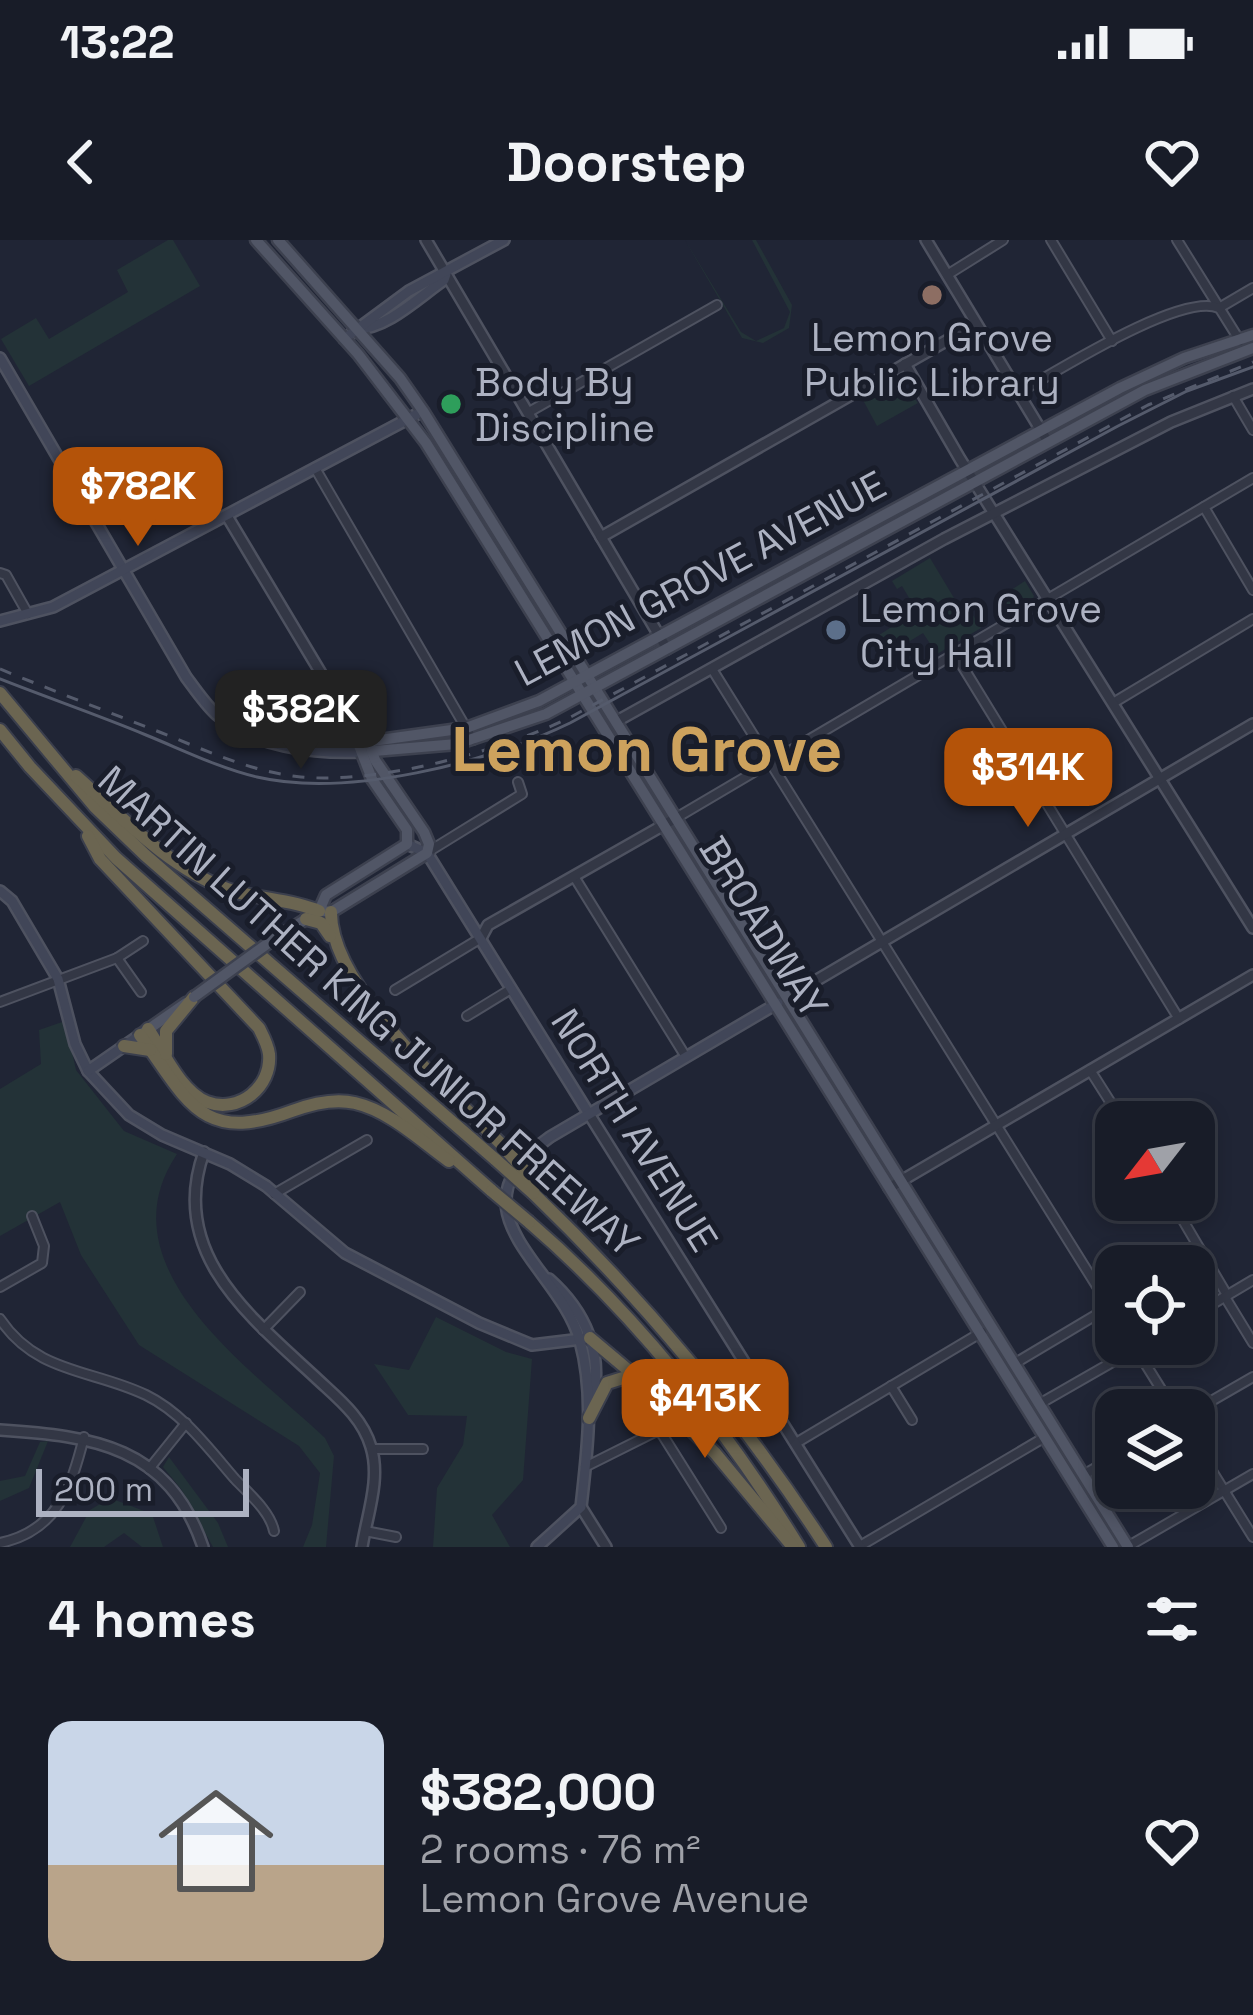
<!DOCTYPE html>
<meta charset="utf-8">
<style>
body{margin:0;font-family:"Space Grotesk",sans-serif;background:#252934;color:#f1f3f6;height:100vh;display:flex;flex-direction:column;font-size:45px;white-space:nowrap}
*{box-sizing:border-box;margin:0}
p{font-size:39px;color:#9fa1a8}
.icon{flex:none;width:66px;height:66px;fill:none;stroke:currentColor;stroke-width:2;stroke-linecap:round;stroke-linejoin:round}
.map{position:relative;height:1307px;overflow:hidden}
.drawer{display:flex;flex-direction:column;background:#181c28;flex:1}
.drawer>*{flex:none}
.needle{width:78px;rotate:239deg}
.buttons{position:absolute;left:1095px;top:861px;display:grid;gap:24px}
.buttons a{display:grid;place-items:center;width:120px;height:120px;border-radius:24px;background:#181c28;box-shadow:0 6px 18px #0003,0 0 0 3px #363a45;font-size:60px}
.scale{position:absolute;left:36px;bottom:30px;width:213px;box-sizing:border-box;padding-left:12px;border:6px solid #adb2c2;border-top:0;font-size:33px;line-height:42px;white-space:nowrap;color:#adb2c2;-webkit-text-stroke:9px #191d2a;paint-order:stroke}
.price{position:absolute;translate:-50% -102px;padding:0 27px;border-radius:24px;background:#b45309;color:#fff;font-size:39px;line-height:78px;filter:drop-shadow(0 3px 6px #0008)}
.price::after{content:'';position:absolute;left:50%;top:72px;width:36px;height:27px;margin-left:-18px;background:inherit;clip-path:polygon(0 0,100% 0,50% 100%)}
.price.current{background:#222;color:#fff}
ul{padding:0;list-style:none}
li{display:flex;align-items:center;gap:36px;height:300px;padding:0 48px}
li span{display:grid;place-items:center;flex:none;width:336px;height:240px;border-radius:24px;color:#555}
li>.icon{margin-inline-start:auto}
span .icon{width:144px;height:144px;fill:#fffc;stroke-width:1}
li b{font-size:51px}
h2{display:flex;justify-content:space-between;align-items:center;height:144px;padding:0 48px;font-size:51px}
.status{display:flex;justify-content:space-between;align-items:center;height:84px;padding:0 60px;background:#181c28;direction:ltr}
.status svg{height:33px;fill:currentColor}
header{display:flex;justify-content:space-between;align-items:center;height:156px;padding:0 48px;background:#181c28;font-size:54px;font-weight:700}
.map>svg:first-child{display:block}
</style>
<div class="status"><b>13:22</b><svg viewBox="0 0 49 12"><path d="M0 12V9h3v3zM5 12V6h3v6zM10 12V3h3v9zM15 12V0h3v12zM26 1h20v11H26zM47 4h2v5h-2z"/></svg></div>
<header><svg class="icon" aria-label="back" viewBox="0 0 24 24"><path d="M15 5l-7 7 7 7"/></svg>Doorstep<svg class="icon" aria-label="heart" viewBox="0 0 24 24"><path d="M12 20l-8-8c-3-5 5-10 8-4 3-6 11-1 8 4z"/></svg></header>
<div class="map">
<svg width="1253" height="1307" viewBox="0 0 1253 1307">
<rect width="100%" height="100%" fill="#202535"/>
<g fill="#233237">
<path d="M168,0H173L200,46L29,146L1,99L36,78L49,99L128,52L117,30Z"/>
<path d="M685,0L741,92L756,101L784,88L790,72L752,0H756L792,65L789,88L763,103L742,98Z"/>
<path d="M899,140L918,163L877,186L863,160Z"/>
<path d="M930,318L966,378L973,375L981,388L937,414L923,393L887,415L876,397L912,374L914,366L902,346L897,349L892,341Z"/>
<path d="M1025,341L1034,356C1031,367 1021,370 1010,370L1002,356Z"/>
<path d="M65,781L76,830L124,891L177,914C101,1027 252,1129 325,1198L334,1216L326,1307H303L312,1285L320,1233L299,1206L139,1105L81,1015L60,962L0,996V849L41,824L39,790Z"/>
<path d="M436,1077L506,1112L532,1119L523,1240L492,1275L510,1307H433L437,1248L463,1205L467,1176L408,1175L374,1124L409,1130Z"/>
<path d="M48,1201L29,1248L0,1261V1241L25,1236L40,1202Z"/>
<path d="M169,1217L218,1283L228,1307H213L181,1249L163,1227Z"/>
<path d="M110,1258L152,1274L163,1307H142L124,1293L104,1307H70L90,1270Z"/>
</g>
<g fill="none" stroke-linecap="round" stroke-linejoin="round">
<defs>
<g id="minor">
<path d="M1051,0L1112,101"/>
<path d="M1177,0L1240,101"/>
<path d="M947,35L1003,0"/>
<path d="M1018,153C1056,132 1181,52 1219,68L1253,48"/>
<path d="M1233,156L1253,190"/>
<path d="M529,172L717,65"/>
<path d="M315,228L473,500"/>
<path d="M1204,267L1253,350"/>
<path d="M0,333L6,335L28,374"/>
<path d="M955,414L1179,779"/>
<path d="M712,429L1116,1077"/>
<path d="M1113,463L1253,379"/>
<path d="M676,578L1253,238"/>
<path d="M428,612L522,554L518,542"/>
<path d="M575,638L686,817"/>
<path d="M117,718L141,752"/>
<path d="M395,750L481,698"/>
<path d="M0,762L117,718L143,701"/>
<path d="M467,776L511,749"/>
<path d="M1090,830L1123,882"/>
<path d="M274,954L367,900"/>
<path d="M1171,960L1227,1055"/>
<path d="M1178,1026L1202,1012"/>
<path d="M0,1047L42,1023L44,1006L32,976"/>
<path d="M1225,1057L1253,1103"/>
<path d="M1194,1075L1253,1040"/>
<path d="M0,1079C37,1134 92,1129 146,1155C183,1173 209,1209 235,1239C248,1253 270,1271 274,1291"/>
<path d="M263,1090L300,1052"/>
<path d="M1133,1104L1174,1170"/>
<path d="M1017,1122L1116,1063"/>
<path d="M891,1146L912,1180"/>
<path d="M1041,1163L1144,1104"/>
<path d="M1194,1171L1253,1137"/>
<path d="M1194,1202L1253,1297"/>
<path d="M796,1203L982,1092"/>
<path d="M372,1209H423"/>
<path d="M585,1227L657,1191L662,1194L721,1288"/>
<path d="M149,1229L186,1183"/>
<path d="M1085,1234L1116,1216"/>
<path d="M365,1291L396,1297"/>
<path d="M0,1303C57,1291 71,1248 84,1197"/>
<path d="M860,1306L1045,1197"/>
<path d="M1127,1307L1253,1234"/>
</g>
<g id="tertiary">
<path d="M426,0L667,409"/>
<path d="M926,0L1048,202"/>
<path d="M905,124L960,219L1253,688"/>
<path d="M227,276L346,475L358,503"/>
<path d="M601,297L976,84"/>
<path d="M617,481L944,299L1171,182L1253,149"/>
<path d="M481,698L488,685L676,578"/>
<path d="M788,757L1253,484"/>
<path d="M589,874L860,1307"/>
<path d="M204,912C168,1012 249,1076 314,1136C336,1157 362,1176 371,1207C381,1239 367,1275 362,1307"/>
<path d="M889,948L1253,735"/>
<path d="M0,1190C93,1196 169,1206 203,1307"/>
<path d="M581,1267L606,1307"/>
</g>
<g id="secondary">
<path d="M356,89C387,89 419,57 444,40L446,34"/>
<path d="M344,99L409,51L504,0"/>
<path d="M0,118L186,437C195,449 205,464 216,474C252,507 315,514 362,512"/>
<path d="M0,381L53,367L423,171"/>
<path d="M290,502L358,503"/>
<path d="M407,604L427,613L589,874"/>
<path d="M0,651L12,661L58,739L75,804L88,831L129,875L162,895L230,924L266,946L345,1013L479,1083L532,1105L590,1098"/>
<path d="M88,831L140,795"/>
<path d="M549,1039C585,1071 604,1113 592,1162"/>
<path d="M537,1307L581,1267C587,1212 595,1156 580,1101C560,1026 444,971 550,897L778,763"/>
</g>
<g id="primary">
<path d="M256,0L358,114L426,203L1113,1307"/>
<path d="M278,0L400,138L423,171L1128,1307"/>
<path d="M362,512L457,504L546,474L1145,150L1253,108"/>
<path d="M323,671L331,672L427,613L429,604L424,592L375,520L370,506"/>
<path d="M274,699L319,671L326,655L407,604V590L372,539L358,503L466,488L539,461L1120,148L1184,118L1253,95"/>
<path d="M143,793L186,763"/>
</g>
<g id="motorway">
<path d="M0,453L95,567L145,615L496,920"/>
<path d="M0,490L30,527L116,618L492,951"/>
<path d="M76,536C121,576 169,628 227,649C258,660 287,658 319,671"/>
<path d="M88,596L100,619L259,788C263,796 268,805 269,814C272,847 239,874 207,862C181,852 163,811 148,789"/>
<path d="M331,672C330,747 453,855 503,906"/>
<path d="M306,679L321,683L330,696"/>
<path d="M140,795C188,861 201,905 292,871C311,864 334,858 355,863C390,871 421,901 449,921"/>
<path d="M124,806L150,810"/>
<path d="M166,814V791L194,757"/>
<path d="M533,953C644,1060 742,1177 826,1307"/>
<path d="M529,982C636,1074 725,1187 799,1307"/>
<path d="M590,1098L640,1140"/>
<path d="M589,1178L607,1143L623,1138L642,1146L660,1160L715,1213L793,1307"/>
</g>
</defs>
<use href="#minor" stroke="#4e5260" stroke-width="12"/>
<use href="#tertiary" stroke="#4e5260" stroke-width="14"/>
<use href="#secondary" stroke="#4e5260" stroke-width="14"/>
<use href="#primary" stroke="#3d414f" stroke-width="15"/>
<use href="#motorway" stroke="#3b3f4d" stroke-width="16"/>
<use href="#minor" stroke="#333745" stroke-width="8"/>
<use href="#tertiary" stroke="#333745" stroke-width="9"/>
<use href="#secondary" stroke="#414658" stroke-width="9"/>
<use href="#primary" stroke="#515666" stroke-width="10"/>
<use href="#motorway" stroke="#6b6551" stroke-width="12"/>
<path stroke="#555b6c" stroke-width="3" d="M0,439C48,458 98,475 146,495C183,510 219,528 257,537C347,558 488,523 570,483L1118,186L1187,151L1253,127"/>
<path stroke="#555b6c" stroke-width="3" stroke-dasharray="12 12" stroke-linecap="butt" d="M0,429C54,451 108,472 162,493C207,511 252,532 301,537C379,544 497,512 567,479L1148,165L1253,122"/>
<defs>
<path id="primary-bridge" d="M194,757L274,699"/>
<g id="motorway-bridge">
<path d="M503,906L537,945"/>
<path d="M496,920L533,953"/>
<path d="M492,951L529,982"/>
</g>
</defs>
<use href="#primary-bridge" stroke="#3d414f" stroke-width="15" stroke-linecap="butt"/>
<use href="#motorway-bridge" stroke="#3b3f4d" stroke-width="16" stroke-linecap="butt"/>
<use href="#primary-bridge" stroke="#515666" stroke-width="10"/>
<use href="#motorway-bridge" stroke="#6b6551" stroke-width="12"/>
</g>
<circle fill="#8d6e63" stroke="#191d2a" stroke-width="4.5" cx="932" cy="55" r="12"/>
<circle fill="#2e9e5b" stroke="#191d2a" stroke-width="4.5" cx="451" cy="164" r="12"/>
<circle fill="#5c6f8a" stroke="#191d2a" stroke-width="4.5" cx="836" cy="390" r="12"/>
<g text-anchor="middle" stroke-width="10" stroke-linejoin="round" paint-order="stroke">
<g font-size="39" fill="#adb2c2" stroke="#191d2a" text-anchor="start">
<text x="932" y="111" text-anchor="middle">Lemon Grove<tspan x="932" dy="45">Public Library</tspan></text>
<text x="475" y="156">Body By<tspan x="475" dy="45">Discipline</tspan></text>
<text x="860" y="382">Lemon Grove<tspan x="860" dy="45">City Hall</tspan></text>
</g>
<g font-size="39" fill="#adb2c2" stroke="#191d2a">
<text transform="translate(700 338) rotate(-28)" y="14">LEMON GROVE AVENUE</text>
<text transform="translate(764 687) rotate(58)" y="14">BROADWAY</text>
<text transform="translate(369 771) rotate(42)" y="14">MARTIN LUTHER KING JUNIOR FREEWAY</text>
<text transform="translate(635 890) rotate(58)" y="14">NORTH AVENUE</text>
</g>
<g font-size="63" font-weight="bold" fill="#cda25d" stroke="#191d2a">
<text x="647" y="531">Lemon Grove</text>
</g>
</g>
</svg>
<div class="buttons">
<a><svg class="needle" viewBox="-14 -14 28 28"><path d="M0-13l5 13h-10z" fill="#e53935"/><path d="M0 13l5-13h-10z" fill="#9fa1a8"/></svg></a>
<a><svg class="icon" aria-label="locate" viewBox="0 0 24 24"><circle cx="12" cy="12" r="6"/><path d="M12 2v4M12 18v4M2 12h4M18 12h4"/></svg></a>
<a><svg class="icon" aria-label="layers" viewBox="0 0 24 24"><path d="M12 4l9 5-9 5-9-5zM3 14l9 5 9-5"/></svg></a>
</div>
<div class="scale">200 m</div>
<b class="price" style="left:138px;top:309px">$782K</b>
<b class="price current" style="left:301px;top:532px">$382K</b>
<b class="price" style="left:1028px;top:590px">$314K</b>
<b class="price" style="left:705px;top:1221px">$413K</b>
</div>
<section class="drawer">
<h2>4 homes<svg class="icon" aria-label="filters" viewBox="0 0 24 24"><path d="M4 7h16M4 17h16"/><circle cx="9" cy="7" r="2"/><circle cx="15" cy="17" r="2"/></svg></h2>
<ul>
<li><span style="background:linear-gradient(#c9d6e8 60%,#b9a48a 0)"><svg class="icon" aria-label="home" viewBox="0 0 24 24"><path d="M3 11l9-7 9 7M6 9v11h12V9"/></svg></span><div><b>$382,000</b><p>2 rooms · 76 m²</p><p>Lemon Grove Avenue</p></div><svg class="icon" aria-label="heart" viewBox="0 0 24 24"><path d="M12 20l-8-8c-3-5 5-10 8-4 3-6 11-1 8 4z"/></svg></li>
</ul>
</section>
